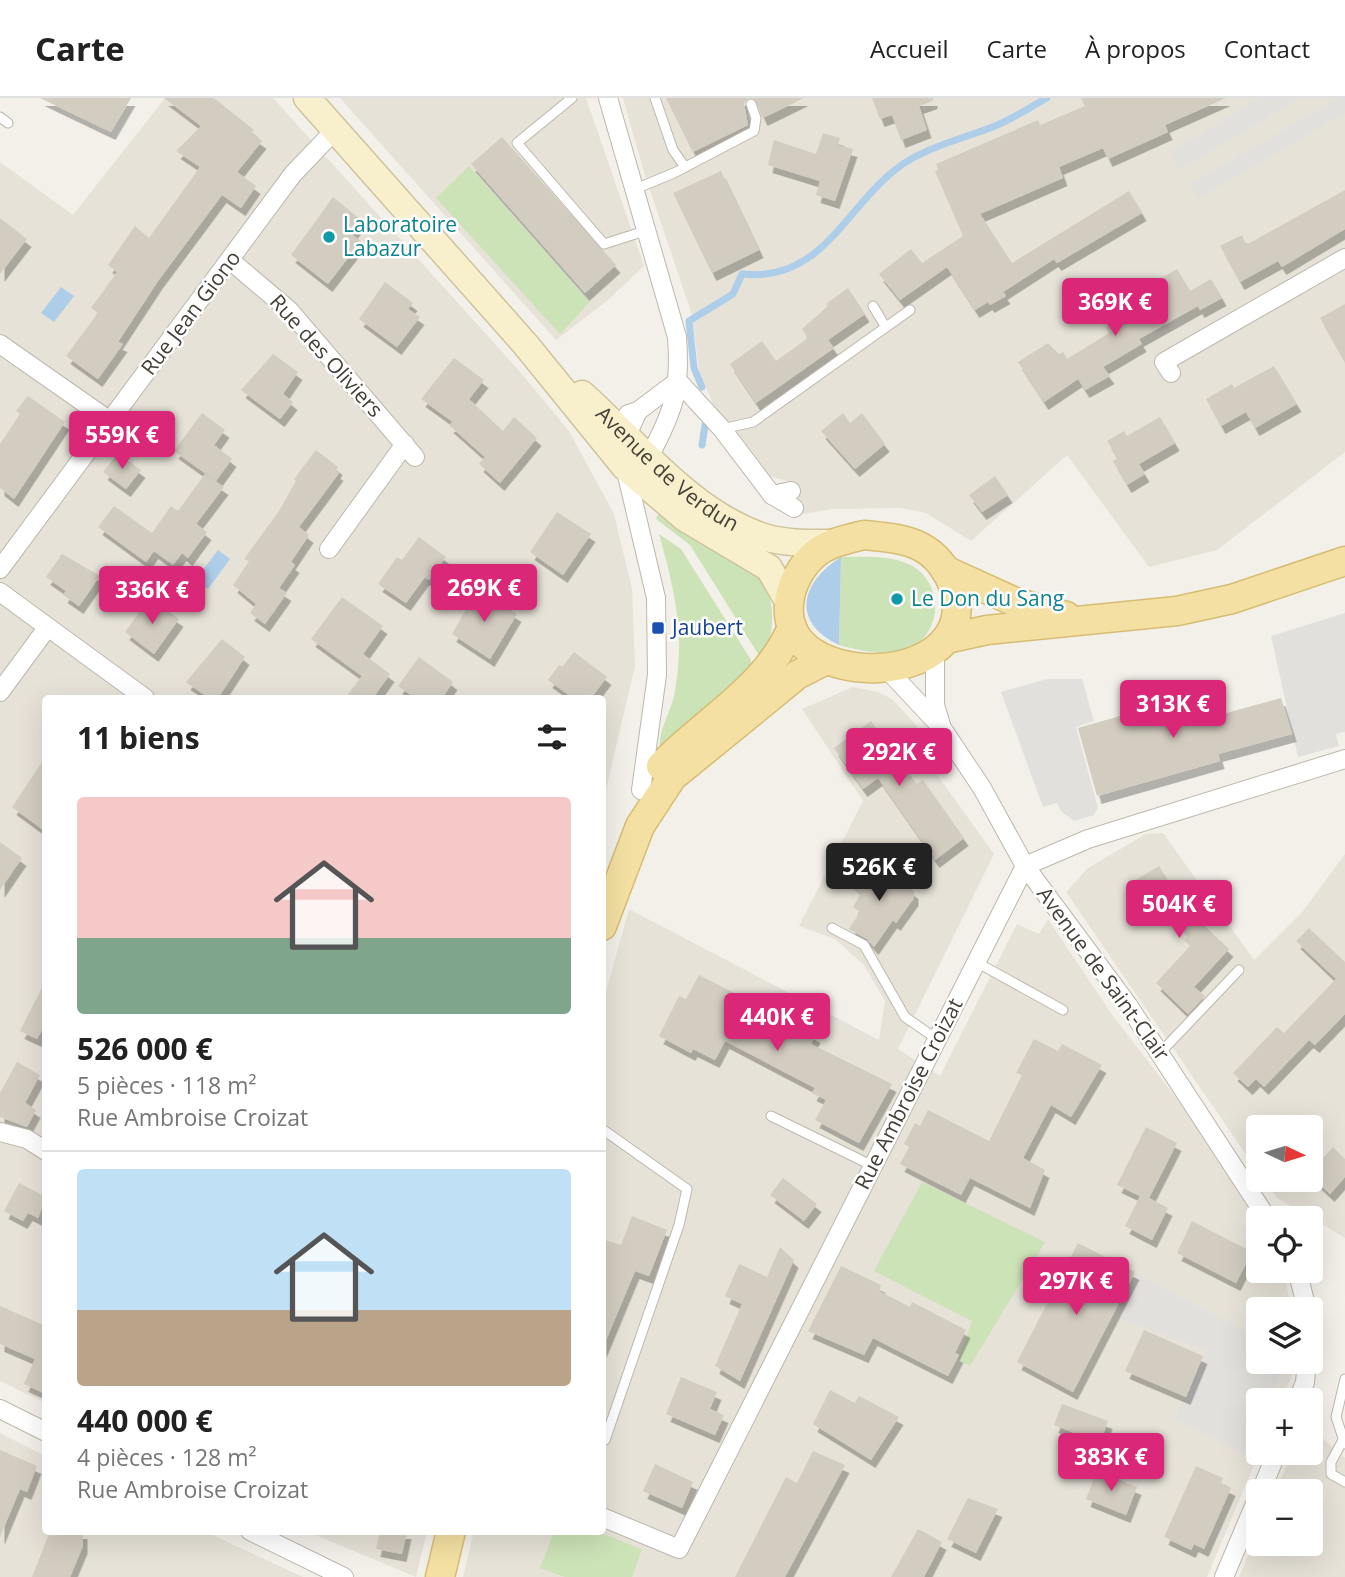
<!DOCTYPE html>
<html lang="fr">
<meta charset="utf-8">
<style>
body{margin:0;font-family:"Open Sans",sans-serif;background:#f6f6f6;color:#222;height:100vh;display:flex;flex-direction:column;font-size:26px;white-space:nowrap}
*{box-sizing:border-box;margin:0}
p{font-size:23px;color:#767676}
.icon{flex:none;width:38px;height:38px;fill:none;stroke:currentColor;stroke-width:2;stroke-linecap:round;stroke-linejoin:round}
.map{position:relative;flex:1;overflow:hidden}
.side{position:absolute;left:42px;top:597px;width:564px;height:840px;display:flex;flex-direction:column;background:#fff;border-radius:7px;box-shadow:0 7px 28px #0002}
.side>*{flex:none}
.needle{width:46px;rotate:94deg}
.tools{position:absolute;left:1246px;top:1017px;display:grid;gap:14px}
.tools a{display:grid;place-items:center;width:77px;height:77px;border-radius:7px;background:#fff;box-shadow:0 7px 28px #0002;font-size:35px}
.price{position:absolute;translate:-50% -60px;padding:0 16px;border-radius:7px;background:#db2777;color:#fff;font-size:23px;line-height:46px;filter:drop-shadow(0 2px 4px #0008)}
.price::after{content:'';position:absolute;left:50%;top:42px;width:21px;height:16px;margin-left:-10px;background:inherit;clip-path:polygon(0 0,100% 0,50% 100%)}
.price.on{background:#222;color:#fff}
ul{padding:0;list-style:none}
li{display:grid;align-content:center;gap:14px;height:371px;padding:0 35px}
li+li{border-top:2px solid #e0e0e0}
li span{display:grid;place-items:center;height:217px;border-radius:7px;color:#555}
li>.icon{margin-inline-start:auto}
span .icon{width:126px;height:126px;fill:#fffc;stroke-width:1}
li b{font-size:30px}
h2{display:flex;justify-content:space-between;align-items:center;height:84px;padding:0 35px;font-size:30px}
header{display:flex;align-items:center;gap:42px;box-sizing:border-box;height:98px;padding:0 35px;background:#fff;border-bottom:2px solid #e0e0e0}
header strong{font-size:33px}
nav{display:flex;gap:38px;margin-inline-start:auto;font-size:24px}
.map>svg:first-child{display:block}
</style>
<header>
<strong>Carte</strong>
<nav><a>Accueil</a><a>Carte</a><a>À propos</a><a>Contact</a></nav>
</header>
<div class="map">
<svg width="1345" height="1479" viewBox="0 0 1345 1479">
<defs>
<filter id="shadow"><feDropShadow dx="4.5" dy="8" stdDeviation="0" flood-color="#0004"/></filter>
</defs>
<rect width="100%" height="100%" fill="#f3f0e9"/>
<g fill="#e6e2d8">
<path d="M165,0H273L522,276L569,333L614,416L632,491L635,568L602,709V600H46L45,1305L0,1283V64L73,117Z"/>
<path d="M340,0H586L644,168L608,202L556,242Z"/>
<path d="M623,0H1345V354L1217,452L1149,469L1067,357L971,443L926,415L900,410L832,411L798,417L791,384L764,377L715,311L699,273L692,217L644,74Z"/>
<path d="M853,589L878,594L892,601L917,628L916,643L930,667L994,756L898,951L940,978L1017,826L1039,836L1048,821L1113,918L1217,1053L1258,1120V1172L1284,1173L1291,1211H1258V1264H1292V1278L1281,1302H1258L1259,1355L1207,1479H463L474,1433H602V908L629,811L879,942L885,903L864,867L835,841L799,828L863,703L802,611Z"/>
<path d="M1163,735L1254,862L1303,813L1345,756V1140L1277,1100L1264,1082H1311V1029H1258V1074L1066,794L1088,770L1146,736Z"/>
<path d="M0,1335L45,1358L46,1433H204L303,1479H0Z"/>
<path d="M1318,1336L1345,1360V1479H1239L1258,1433V1446H1311V1393H1276L1292,1355L1311,1354V1338Z"/>
<path d="M306,1433H427L416,1479Z"/>
</g>
<g fill="#cce2b7">
<path d="M469,68L590,204L560,236L436,100Z"/>
<path d="M658,416C671,426 684,436 697,444C716,456 750,464 762,482C776,503 776,541 760,559L690,447L656,421Z"/>
<path d="M659,436L681,451L751,562L750,572L660,651C658,634 670,615 674,598C686,539 675,493 659,436Z"/>
<path d="M841,459C862,459 886,457 906,465C943,479 946,534 909,550C889,559 860,553 839,547Z"/>
<path d="M922,1084L1045,1144L970,1268L958,1262L972,1223L874,1173Z"/>
<path d="M554,1433H595L642,1451L632,1479H565L540,1470Z"/>
</g>
<g fill="#e2e0dd">
<path d="M1261,0H1300L1179,72L1171,53Z"/>
<path d="M1339,0H1345V15L1198,101L1190,86Z"/>
<path d="M1345,515V634L1336,636L1339,648L1298,659L1271,538Z"/>
<path d="M1047,581H1082L1094,623L1076,629L1098,710L1094,717L1074,723L1061,713L1057,705L1043,709L1001,594Z"/>
<path d="M1138,1177L1258,1240V1264H1276L1283,1269L1270,1302H1258V1333L1249,1358L1175,1321L1206,1252L1116,1219Z"/>
</g>
<g fill="#adcde8">
<path d="M61,189L74,198L54,224L41,215Z"/>
<path d="M218,452L230,461L208,491L196,481Z"/>
<path d="M841,459L839,547C790,524 801,484 841,459Z"/>
</g>
<g fill="none" stroke-linecap="round" stroke-linejoin="round">
<g stroke="#adcde8" stroke-width="7">
<path d="M702,289L694,270L689,223L733,196L742,176C828,186 848,97 911,61C937,46 968,39 995,28C1013,21 1030,9 1047,0"/>
<path d="M702,347L705,327"/>
</g>
</g>
<g fill="#d3ccc0" filter="url(#shadow)">
<path d="M40,0H131L111,34Z"/>
<path d="M164,0H214L254,32L251,35L262,43L237,74L256,88L241,110L222,97L158,183L118,244L123,246L98,281L66,258L98,215L91,210L117,174L108,167L135,128L149,140L200,69L176,53L201,28Z"/>
<path d="M666,0H748L744,5L748,27L693,54Z"/>
<path d="M754,0H804L763,20Z"/>
<path d="M872,0H933V3L919,8L927,32L901,42L892,17L880,21Z"/>
<path d="M1081,0H1226L1165,27L1168,34L1108,61L1103,50L1059,69L1063,80L980,116L1012,165L1129,93L1142,115L1057,165L1054,161L1003,194L1006,198L990,207L988,204L975,212L947,169L900,202L879,176L911,151L922,165L963,138L935,73L938,72L936,66L1038,22L1040,27L1085,8Z"/>
<path d="M823,35L840,40L838,47L853,51L835,103L816,97L820,83L768,67L774,42L816,56Z"/>
<path d="M502,39L616,167L585,195L471,66Z"/>
<path d="M721,73L759,152L712,175L673,95Z"/>
<path d="M1345,92V131L1282,169L1278,163L1240,184L1220,148L1242,137L1246,147Z"/>
<path d="M333,99L361,122L351,136L361,143L328,186L291,157Z"/>
<path d="M0,120L27,141L0,176Z"/>
<path d="M1177,171L1190,193L1211,181L1222,200L1200,212L1198,208L1139,241L1142,246L1103,269L1110,278L1085,292L1078,281L1044,304L1018,264L1048,245L1059,256L1063,254L1067,261L1109,235L1106,229L1166,190L1160,181Z"/>
<path d="M385,184L413,205L408,211L420,219L397,249L359,221Z"/>
<path d="M848,190L865,216L828,242L834,250L756,305L730,266L762,243L776,263L808,240L802,231L828,208L826,206Z"/>
<path d="M1345,206V264L1320,220Z"/>
<path d="M273,256L298,274L283,296L293,304L280,321L241,292Z"/>
<path d="M454,260L484,282L469,301L503,333L514,319L537,340L500,385L479,366L485,359L449,327L453,324L421,301Z"/>
<path d="M1274,268L1297,306L1255,330L1246,314L1221,328L1206,301L1232,286L1234,290Z"/>
<path d="M28,298L65,324L14,401L0,390V346L20,316L16,313Z"/>
<path d="M202,315L225,332L214,347L232,361L216,383L174,353Z"/>
<path d="M843,315L850,325L862,315L885,346L855,371L821,333Z"/>
<path d="M1160,319L1175,345L1139,366L1145,376L1127,387L1113,363L1118,360L1107,343L1124,333L1127,338Z"/>
<path d="M316,352L338,369L336,373L339,375L299,429L309,437L291,464L295,467L279,490L287,495L265,526L250,515L256,506L233,487L249,463L244,461L279,413L296,383L294,381Z"/>
<path d="M118,355L141,372L126,391L103,374Z"/>
<path d="M205,376L224,389L196,426L207,434L188,460L182,455L173,467L154,453L146,464L98,429L114,408L152,435L171,408L178,413Z"/>
<path d="M995,378L1008,397L982,414L969,397Z"/>
<path d="M557,414L591,436L563,477L530,454Z"/>
<path d="M419,439L446,459L429,482L425,479L406,505L378,486L397,459L402,462Z"/>
<path d="M62,456L100,478L79,508L63,497L66,493L46,479Z"/>
<path d="M478,491L517,516L490,561L452,536Z"/>
<path d="M342,499L383,528L363,556L390,576L373,600H345L362,578L311,541Z"/>
<path d="M150,500L179,521L154,556L125,534Z"/>
<path d="M222,541L245,559L218,600H209L186,584Z"/>
<path d="M574,554L607,579L591,600H573L548,582L559,567L562,569Z"/>
<path d="M419,559L453,584L442,600H415L398,588Z"/>
<path d="M1201,595L1208,620L1281,600L1292,636L1218,656L1220,663L1097,698L1078,630Z"/>
<path d="M871,623L917,686L923,682L964,740L935,762L878,680L863,691L834,650Z"/>
<path d="M46,658V734L12,709Z"/>
<path d="M0,744L22,760L0,792Z"/>
<path d="M873,764L914,793V800L896,825L893,822L874,849L867,841L849,831L860,814L853,809L860,797L854,792Z"/>
<path d="M1159,768L1176,795L1172,797L1229,851L1194,889L1205,898L1188,916L1156,885L1190,848L1184,842L1188,838L1165,802L1135,820L1126,805L1134,799L1126,788Z"/>
<path d="M1309,830L1345,864V916L1315,947L1309,942L1264,989L1256,981L1248,989L1233,975L1277,929L1284,935L1336,881L1296,843Z"/>
<path d="M699,877L816,937L811,946L892,986L859,1045L815,1022L826,1002L812,995L815,990L725,943L715,962L693,951L691,955L659,938L679,898L686,901Z"/>
<path d="M46,882V924L37,941L20,933Z"/>
<path d="M1034,941L1058,953L1062,946L1102,967L1071,1019L1051,1007L1023,1060L1045,1072L1030,1110L970,1080L961,1097L900,1066L909,1049L904,1046L915,1025L920,1028L928,1012L989,1043L1022,977L1016,975Z"/>
<path d="M17,964L40,977L25,1005L36,1012L27,1029L0,1019V995Z"/>
<path d="M1146,1029L1177,1045L1149,1100L1168,1110L1152,1142L1125,1128L1140,1098L1117,1087Z"/>
<path d="M1333,1049L1345,1061V1079L1330,1096L1313,1080L1320,1072L1316,1068Z"/>
<path d="M783,1080L817,1106L804,1123L770,1097Z"/>
<path d="M19,1085L46,1099L38,1120L28,1115L23,1123L4,1113Z"/>
<path d="M632,1118L667,1132L649,1178L635,1173L602,1252V1141L621,1147Z"/>
<path d="M1192,1123L1252,1154L1236,1185L1177,1155Z"/>
<path d="M1078,1145L1135,1174L1073,1294L1017,1264Z"/>
<path d="M780,1149L794,1162L740,1283L715,1268L742,1206L725,1198L739,1166L767,1179Z"/>
<path d="M841,1168L881,1187L879,1193L910,1209L912,1204L966,1232L955,1255L959,1257L948,1278L873,1240L864,1257L808,1233Z"/>
<path d="M0,1208L46,1228V1296L24,1286L35,1261L0,1246Z"/>
<path d="M1144,1232L1203,1258L1186,1299L1125,1273Z"/>
<path d="M681,1279L717,1294L710,1311L724,1317L715,1337L666,1316Z"/>
<path d="M830,1292L855,1305L859,1298L899,1319L871,1362L813,1326Z"/>
<path d="M1062,1306L1108,1323L1100,1345L1054,1327Z"/>
<path d="M0,1352L37,1368L27,1394L20,1391L0,1439Z"/>
<path d="M813,1353L845,1367L785,1479H735L786,1379L797,1385Z"/>
<path d="M655,1366L693,1384L682,1410L643,1393Z"/>
<path d="M1196,1368L1223,1380L1221,1385L1231,1390L1204,1451L1194,1446L1191,1452L1164,1439Z"/>
<path d="M1097,1373L1137,1389L1126,1417L1086,1401Z"/>
<path d="M968,1400L998,1411L976,1455L947,1441Z"/>
<path d="M918,1431L942,1444L924,1479H891Z"/>
<path d="M50,1433H83V1448L70,1479H32Z"/>
<path d="M380,1433H407L402,1456L376,1451Z"/>
</g>
<g fill="none" stroke-linecap="round" stroke-linejoin="round">
<defs>
<g id="service">
<path d="M572,0L517,45L604,146L648,132"/>
<path d="M655,0L673,52L685,69"/>
<path d="M0,19L8,25"/>
<path d="M635,91L674,75L754,33L756,20L751,6"/>
<path d="M873,208L885,228"/>
<path d="M722,331L753,324L910,212"/>
<path d="M832,830L864,847L905,919L937,941"/>
<path d="M976,864L1063,912"/>
<path d="M1160,955L1239,872"/>
<path d="M771,1018L873,1068"/>
<path d="M602,1031L687,1091L679,1127L605,1342"/>
<path d="M1345,1281L1336,1319L1345,1346"/>
<path d="M1342,1344L1331,1364V1376L1345,1384"/>
</g>
<g id="minor">
<path d="M608,0L677,239C681,293 674,312 649,359"/>
<path d="M231,163L289,212L415,359"/>
<path d="M0,246L110,323"/>
<path d="M1171,275L1164,264L1345,160"/>
<path d="M678,283L722,331L772,397L791,393"/>
<path d="M628,316L638,313L678,283"/>
<path d="M630,345L627,337L638,313"/>
<path d="M625,369L656,500L657,577L641,692"/>
<path d="M772,397L794,410"/>
<path d="M329,451L405,346"/>
<path d="M0,471L293,76L336,31"/>
<path d="M0,494L145,600"/>
<path d="M935,552V607L941,627"/>
<path d="M885,569L942,630L982,690L1025,768L1128,907L1267,1120"/>
<path d="M0,594L47,530"/>
<path d="M0,1034L27,1041L46,1053"/>
<path d="M1297,1172L1307,1211"/>
<path d="M1298,1302L1305,1284L1307,1264"/>
<path d="M0,1311L46,1334"/>
<path d="M1261,1393L1277,1354"/>
<path d="M602,1419L679,1451L1025,768L1088,741L1345,661"/>
<path d="M250,1433L344,1479"/>
<path d="M1224,1479L1258,1399"/>
</g>
<g id="secondary">
<path d="M307,0L526,247L625,369L685,420L769,470L788,503"/>
<path id="s1" d="M582,296C638,346 691,415 764,439C787,446 811,445 834,445"/>
</g>
<g id="primary">
<path d="M864,437C883,439 904,440 921,449C952,465 969,512 946,541C917,578 842,578 808,551C776,526 788,480 814,457C827,445 847,441 864,437Z"/>
<path d="M945,472L1015,504L1066,518"/>
<path d="M946,541L987,532L1177,513L1232,501L1345,463"/>
<path d="M661,668C705,622 767,590 792,529"/>
<path d="M602,828L640,728L672,679L797,577L826,562"/>
<path d="M440,1479L451,1433"/>
</g>
</defs>
<use href="#service" stroke="#bdb8ad" stroke-width="11"/>
<use href="#minor" stroke="#bdb8ad" stroke-width="20"/>
<use href="#secondary" stroke="#cdc39e" stroke-width="29"/>
<use href="#primary" stroke="#d6bd74" stroke-width="31"/>
<use href="#service" stroke="#fff" stroke-width="9"/>
<use href="#minor" stroke="#fff" stroke-width="18"/>
<use href="#secondary" stroke="#f8f0cd" stroke-width="26"/>
<use href="#primary" stroke="#f3e0a2" stroke-width="28"/>
</g>
<g fill="#0f9aa8" stroke="#fff" stroke-width="2.5">
<circle cx="329" cy="139" r="7"/>
<circle cx="897" cy="501" r="7"/>
</g>
<rect fill="#1a4fb4" stroke="#fff" stroke-width="2.5" x="651" y="523" width="14" height="14" rx="3.5"/>
<g text-anchor="middle" stroke-width="5" stroke-linejoin="round" paint-order="stroke">
<g font-size="21" fill="#0d838f" stroke="#fff" text-anchor="start">
<text x="343" y="134">Laboratoire<tspan x="343" dy="24">Labazur</tspan></text>
<text x="911" y="508">Le Don du Sang</text>
</g>
<g font-size="21" fill="#454138" stroke="#fff">
<text transform="translate(191 215) rotate(-53)" y="7">Rue Jean Giono</text>
<text transform="translate(326 258) rotate(48)" y="7">Rue des Oliviers</text>
<text dy="7" stroke="none"><textPath href="#s1" startOffset="114">Avenue de Verdun</textPath></text>
<text transform="translate(1103 876) rotate(54)" y="7">Avenue de Saint-Clair</text>
<text transform="translate(909 996) rotate(-63)" y="7">Rue Ambroise Croizat</text>
</g>
<g font-size="21" fill="#164399" stroke="#fff" text-anchor="start">
<text x="672" y="537">Jaubert</text>
</g>
</g>
</svg>
<div class="tools">
<a><svg class="needle" viewBox="-14 -14 28 28"><path d="M0-13l5 13h-10z" fill="#e53935"/><path d="M0 13l5-13h-10z" fill="#767676"/></svg></a>
<a><svg class="icon" aria-label="locate" viewBox="0 0 24 24"><circle cx="12" cy="12" r="6"/><path d="M12 2v4M12 18v4M2 12h4M18 12h4"/></svg></a>
<a><svg class="icon" aria-label="layers" viewBox="0 0 24 24"><path d="M12 4l9 5-9 5-9-5zM3 14l9 5 9-5"/></svg></a>
<a>+</a>
<a>−</a>
</div>
<b class="price" style="left:1115px;top:240px">369K €</b>
<b class="price" style="left:122px;top:373px">559K €</b>
<b class="price" style="left:484px;top:526px">269K €</b>
<b class="price" style="left:152px;top:528px">336K €</b>
<b class="price" style="left:1173px;top:642px">313K €</b>
<b class="price" style="left:899px;top:690px">292K €</b>
<b class="price on" style="left:879px;top:805px">526K €</b>
<b class="price" style="left:1179px;top:842px">504K €</b>
<b class="price" style="left:777px;top:955px">440K €</b>
<b class="price" style="left:1076px;top:1219px">297K €</b>
<b class="price" style="left:1111px;top:1395px">383K €</b>
<section class="side">
<h2>11 biens<svg class="icon" aria-label="filters" viewBox="0 0 24 24"><path d="M4 7h16M4 17h16"/><circle cx="9" cy="7" r="2"/><circle cx="15" cy="17" r="2"/></svg></h2>
<ul>
<li><span style="background:linear-gradient(#f6c9c9 65%,#7fa58c 0)"><svg class="icon" aria-label="home" viewBox="0 0 24 24"><path d="M3 11l9-7 9 7M6 9v11h12V9"/></svg></span><div><b>526 000 €</b><p>5 pièces · 118 m²</p><p>Rue Ambroise Croizat</p></div></li>
<li><span style="background:linear-gradient(#bfe0f5 65%,#b9a48a 0)"><svg class="icon" aria-label="home" viewBox="0 0 24 24"><path d="M3 11l9-7 9 7M6 9v11h12V9"/></svg></span><div><b>440 000 €</b><p>4 pièces · 128 m²</p><p>Rue Ambroise Croizat</p></div></li>
</ul>
</section>
</div>
